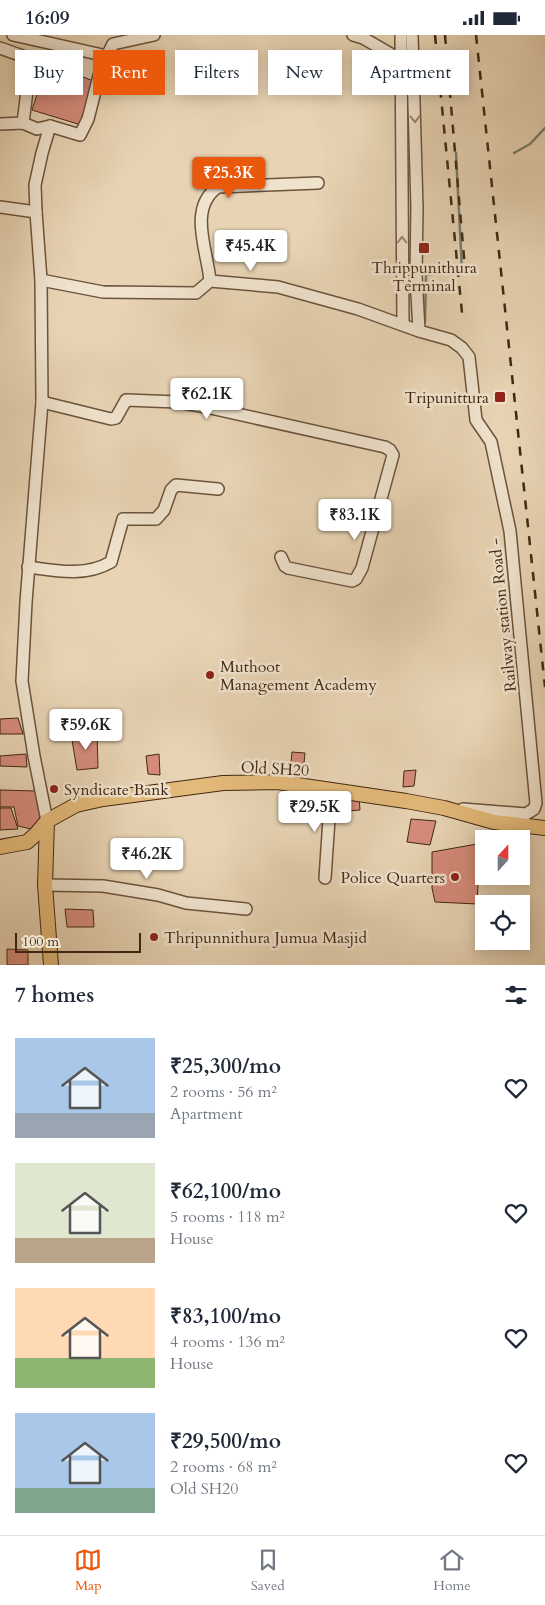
<!DOCTYPE html>
<meta charset="utf-8">
<style>
body{margin:0;font-family:Cardo,serif;background:#f6f6f7;color:#1f2937;height:100vh;display:flex;flex-direction:column;font-size:19px;white-space:nowrap}
*{box-sizing:border-box;margin:0}
p{font-size:16px;color:#747a83}
.icon{flex:none;width:28px;height:28px;fill:none;stroke:currentColor;stroke-width:2;stroke-linecap:round;stroke-linejoin:round}
.map{position:relative;height:930px;overflow:hidden}
.side{display:flex;flex-direction:column;background:#fff;flex:1}
.side>*{flex:none}
.top-card{position:absolute;left:15px;top:15px;width:515px;height:45px;display:flex;gap:10px}
.needle{width:32px;rotate:21deg}
.controls{position:absolute;left:475px;top:795px;display:grid;gap:10px}
.controls a{display:grid;place-items:center;width:55px;height:55px;border-radius:0px;background:#fff;box-shadow:0 2px 12px #0003;font-size:25px}
.scale{position:absolute;left:15px;bottom:12px;width:126px;box-sizing:border-box;padding-left:5px;border:2px solid #422813;border-top:0;font-size:14px;line-height:18px;white-space:nowrap;color:#422813;-webkit-text-stroke:4px #f0e3ce;paint-order:stroke}
.price{position:absolute;translate:-50% -42px;padding:0 11px;border-radius:5px;background:#fff;color:#222;font-size:16px;line-height:32px;filter:drop-shadow(0 1px 2px #0008)}
.price::after{content:'';position:absolute;left:50%;top:30px;width:15px;height:11px;margin-left:-8px;background:inherit;clip-path:polygon(0 0,100% 0,50% 100%)}
.price.selected{background:#ea580c;color:#fff}
ul{padding:0;list-style:none}
li{display:flex;align-items:center;gap:15px;height:125px;padding:0 15px}
li span{display:grid;place-items:center;flex:none;width:140px;height:100px;border-radius:0px;color:#555}
li>.icon{margin-inline-start:auto}
span .icon{width:60px;height:60px;fill:#fffc;stroke-width:1}
li b{font-size:21px}
h2{display:flex;justify-content:space-between;align-items:center;height:60px;padding:0 15px;font-size:21px}
.tag{padding:0 18px;border-radius:0px;background:#fff;box-shadow:0 2px 12px #0003;font-size:18px;line-height:45px}
.tag.selected{background:#ea580c;color:#fff}
.status{display:flex;justify-content:space-between;align-items:center;height:35px;padding:0 25px;background:#fff;direction:ltr}
.status svg{height:14px;fill:currentColor}
.tab-bar{display:flex;justify-content:space-around;align-items:center;height:70px;border-top:1px solid #e0e1e3;background:#fff;font-size:14px;color:#747a83}
.tab-bar a{display:grid;justify-items:center;gap:2px}
.tab-bar .selected{color:#ea580c}
.map>svg:first-child{display:block}
</style>
<div class="status"><b>16:09</b><svg viewBox="0 0 49 12"><path d="M0 12V9h3v3zM5 12V6h3v6zM10 12V3h3v9zM15 12V0h3v12zM26 1h20v11H26zM47 4h2v5h-2z"/></svg></div>
<div class="map">
<svg width="545" height="930" viewBox="0 0 545 930">
<rect width="100%" height="100%" fill="#e8d4b4"/>
<filter id="stains"><feTurbulence type="fractalNoise" baseFrequency=".004" numOctaves="4"/><feColorMatrix values="0 0 0 0 .2 0 0 0 0 .09 0 0 0 0 .02 0 0 0 .5 -.17"/></filter>
<radialGradient id="worn" r=".72"><stop offset=".6" stop-color="#630" stop-opacity="0"/><stop offset="1" stop-color="#630" stop-opacity=".3"/></radialGradient>
<g fill="none" stroke-linecap="round" stroke-linejoin="round">
<g stroke="#767e6d" stroke-width="2.5">
<path d="M514,118L530,109L545,93"/>
<path d="M425,287L426,240L462,235L456,118"/>
</g>
</g>
<g fill="#d68c7b" stroke="#422813">
<path d="M47,28L96,47L81,90L32,75Z"/>
<path d="M18,683L23,699H0V684Z"/>
<path d="M71,699H97L98,733L77,735Z"/>
<path d="M292,717L305,718L303,739L290,737Z"/>
<path d="M26,719L27,732L0,731V721Z"/>
<path d="M159,719L160,740L148,739L146,721Z"/>
<path d="M416,735L414,751L403,752L404,736Z"/>
<path d="M0,755L36,756L43,782L31,794L18,791L14,772H0Z"/>
<path d="M337,759L359,761L360,775L335,777Z"/>
<path d="M0,773H11L18,794L0,795Z"/>
<path d="M411,784L436,786L430,810L407,807Z"/>
<path d="M477,809L479,831L477,869L435,867L432,853V817Z"/>
<path d="M65,874L93,875L94,892H67Z"/>
<path d="M7,914L28,915V930H7Z"/>
</g>
<g fill="none" stroke-linecap="round" stroke-linejoin="round">
<defs>
<g id="minor">
<path d="M13,0L107,21"/>
<path d="M353,0L363,3L401,25"/>
<path d="M401,0L403,289"/>
<path d="M412,0L417,172L416,240L419,296"/>
<path d="M0,13L31,24L23,88"/>
<path d="M0,89L23,88L37,94L50,91"/>
<path d="M0,172L36,177L41,245L42,367L26,567L22,646L34,721L47,786"/>
<path d="M36,177L35,150L42,118L50,91L80,100L88,84L101,33L113,9L154,0"/>
<path d="M41,245L103,257L196,258L210,246L278,252L358,274L419,296L451,305L462,313L469,322L476,385L491,407L510,496L536,768L534,774L526,779L463,774"/>
<path d="M210,246C208,217 187,173 218,152L318,148"/>
<path d="M42,367L111,384L116,383L126,365L178,367L206,372L385,412L390,415L393,420L362,533L356,544L352,546L288,533L285,531L281,522"/>
<path d="M28,532C57,536 85,542 111,527L123,484H156L164,475L171,455L176,450L218,454"/>
<path d="M325,843L331,755"/>
<path d="M45,850L103,851L158,860L186,868L246,874"/>
</g>
<g id="major">
<path d="M47,786L45,850L51,930"/>
<path d="M0,812L27,807L36,799L47,786L76,770L103,764L223,748L277,747L406,766L444,773L494,787L545,793"/>
</g>
</defs>
<use href="#minor" stroke="#6c533b" stroke-width="14"/>
<use href="#major" stroke="#422813" stroke-width="16"/>
<use href="#minor" stroke="#f0e3ce" stroke-width="11"/>
<use href="#major" stroke="#e4ba7a" stroke-width="14"/>
<g stroke="#422813" stroke-width="2.5" stroke-dasharray="9 9" stroke-linecap="butt">
<path d="M435,0L462,278"/>
<path d="M445,0L465,234"/>
<path d="M476,0L545,652"/>
</g>
</g>
<defs><path id="oneway-chevron" d="M-2-3.5L2.5 0L-2 3.5" fill="none" stroke-width="1.6" stroke-linecap="round" stroke-linejoin="round" transform="scale(1.25)"/></defs>
<g stroke="#998670">
<use href="#oneway-chevron" transform="translate(415 84) rotate(89)"/>
<use href="#oneway-chevron" transform="translate(402 205) rotate(-90)"/>
</g>
<g fill="#8f2418" stroke="#f0e3ce" stroke-width="2">
<rect x="418" y="207" width="12" height="12" rx="2.5"/>
<rect x="494" y="356" width="12" height="12" rx="2.5"/>
<circle cx="210" cy="640" r="5"/>
<circle cx="54" cy="754" r="5"/>
<circle cx="455" cy="842" r="5"/>
<circle cx="154" cy="902" r="5"/>
</g>
<g text-anchor="middle" stroke-width="5" stroke-linejoin="round" paint-order="stroke">
<g font-size="16" fill="#422813" stroke="#f0e3ce" text-anchor="start">
<text x="424" y="238" text-anchor="middle">Thrippunithura<tspan x="424" dy="18">Terminal</tspan></text>
<text x="489" y="368" text-anchor="end">Tripunittura</text>
<text x="220" y="637">Muthoot<tspan x="220" dy="18">Management Academy</tspan></text>
<text x="64" y="760">Syndicate Bank</text>
<text x="445" y="848" text-anchor="end">Police Quarters</text>
<text x="164" y="908">Thripunnithura Jumua Masjid</text>
</g>
<g font-size="16" fill="#422813" stroke="#f0e3ce">
<text transform="translate(502 580) rotate(-96)" y="6">Railway station Road -</text>
<text transform="translate(275 733) rotate(3)" y="6">Old SH20</text>
</g>
</g>
<rect width="100%" height="100%" filter="url(#stains)"/>
<rect width="100%" height="100%" fill="url(#worn)"/>
</svg>
<div class="controls">
<a><svg class="needle" viewBox="-14 -14 28 28"><path d="M0-13l5 13h-10z" fill="#e53935"/><path d="M0 13l5-13h-10z" fill="#747a83"/></svg></a>
<a><svg class="icon" aria-label="locate" viewBox="0 0 24 24"><circle cx="12" cy="12" r="6"/><path d="M12 2v4M12 18v4M2 12h4M18 12h4"/></svg></a>
</div>
<div class="scale">100 m</div>
<b class="price selected" style="left:229px;top:164px">₹25.3K</b>
<b class="price" style="left:251px;top:237px">₹45.4K</b>
<b class="price" style="left:207px;top:385px">₹62.1K</b>
<b class="price" style="left:355px;top:506px">₹83.1K</b>
<b class="price" style="left:86px;top:716px">₹59.6K</b>
<b class="price" style="left:315px;top:798px">₹29.5K</b>
<b class="price" style="left:147px;top:845px">₹46.2K</b>
<div class="top-card">
<a class="tag">Buy</a>
<a class="tag selected">Rent</a>
<a class="tag">Filters</a>
<a class="tag">New</a>
<a class="tag">Apartment</a>
</div>
</div>
<section class="side">
<h2>7 homes<svg class="icon" aria-label="filters" viewBox="0 0 24 24"><path d="M4 7h16M4 17h16"/><circle cx="9" cy="7" r="2"/><circle cx="15" cy="17" r="2"/></svg></h2>
<ul>
<li><span style="background:linear-gradient(#a9c7e8 75%,#9aa5b1 0)"><svg class="icon" aria-label="home" viewBox="0 0 24 24"><path d="M3 11l9-7 9 7M6 9v11h12V9"/></svg></span><div><b>₹25,300/mo</b><p>2 rooms · 56 m²</p><p>Apartment</p></div><svg class="icon" aria-label="heart" viewBox="0 0 24 24"><path d="M12 20l-8-8c-3-5 5-10 8-4 3-6 11-1 8 4z"/></svg></li>
<li><span style="background:linear-gradient(#dfe7d0 75%,#b9a48a 0)"><svg class="icon" aria-label="home" viewBox="0 0 24 24"><path d="M3 11l9-7 9 7M6 9v11h12V9"/></svg></span><div><b>₹62,100/mo</b><p>5 rooms · 118 m²</p><p>House</p></div><svg class="icon" aria-label="heart" viewBox="0 0 24 24"><path d="M12 20l-8-8c-3-5 5-10 8-4 3-6 11-1 8 4z"/></svg></li>
<li><span style="background:linear-gradient(#ffd9b3 70%,#8fb573 0)"><svg class="icon" aria-label="home" viewBox="0 0 24 24"><path d="M3 11l9-7 9 7M6 9v11h12V9"/></svg></span><div><b>₹83,100/mo</b><p>4 rooms · 136 m²</p><p>House</p></div><svg class="icon" aria-label="heart" viewBox="0 0 24 24"><path d="M12 20l-8-8c-3-5 5-10 8-4 3-6 11-1 8 4z"/></svg></li>
<li><span style="background:linear-gradient(#a9c7e8 75%,#7fa58c 0)"><svg class="icon" aria-label="home" viewBox="0 0 24 24"><path d="M3 11l9-7 9 7M6 9v11h12V9"/></svg></span><div><b>₹29,500/mo</b><p>2 rooms · 68 m²</p><p>Old SH20</p></div><svg class="icon" aria-label="heart" viewBox="0 0 24 24"><path d="M12 20l-8-8c-3-5 5-10 8-4 3-6 11-1 8 4z"/></svg></li>
</ul>
</section>
<nav class="tab-bar">
<a class="selected"><svg class="icon" aria-label="map" viewBox="0 0 24 24"><path d="M3 6l6-2 6 2 6-2v14l-6 2-6-2-6 2zM9 4v14M15 6v14"/></svg>Map</a>
<a><svg class="icon" aria-label="saved" viewBox="0 0 24 24"><path d="M7 4h10v16l-5-4-5 4z"/></svg>Saved</a>
<a><svg class="icon" aria-label="home" viewBox="0 0 24 24"><path d="M3 11l9-7 9 7M6 9v11h12V9"/></svg>Home</a>
</nav>
